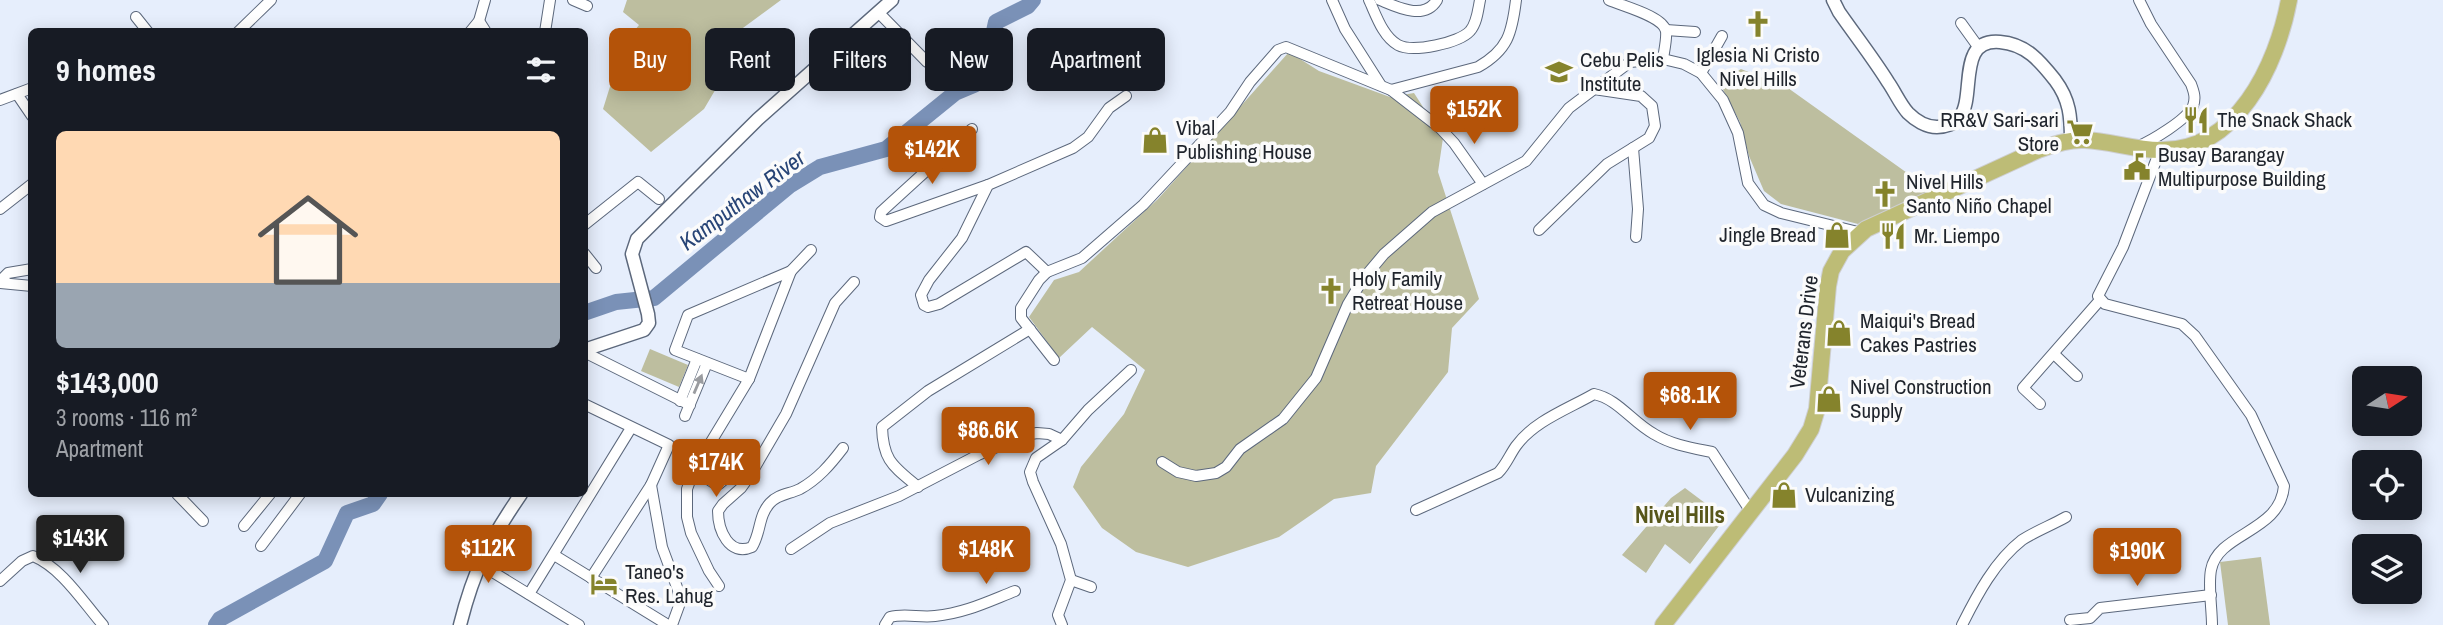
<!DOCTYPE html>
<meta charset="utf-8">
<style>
body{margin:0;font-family:"Archivo Narrow",sans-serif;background:#242831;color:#f1f3f6;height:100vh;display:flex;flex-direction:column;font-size:26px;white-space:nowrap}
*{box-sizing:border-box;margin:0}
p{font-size:23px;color:#9ea1a6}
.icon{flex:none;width:38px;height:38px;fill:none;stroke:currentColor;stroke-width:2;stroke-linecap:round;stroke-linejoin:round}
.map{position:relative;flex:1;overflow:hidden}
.details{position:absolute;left:28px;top:28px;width:560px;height:469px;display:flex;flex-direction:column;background:#171b24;border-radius:10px;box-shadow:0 4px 18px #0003}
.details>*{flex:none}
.guide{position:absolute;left:609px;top:28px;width:665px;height:63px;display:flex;gap:14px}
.needle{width:46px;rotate:78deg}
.tools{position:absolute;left:2352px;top:366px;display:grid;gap:14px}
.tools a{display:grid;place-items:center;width:70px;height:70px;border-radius:10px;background:#171b24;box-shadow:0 4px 18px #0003;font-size:35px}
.price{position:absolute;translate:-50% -60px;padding:0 16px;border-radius:7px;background:#b45309;color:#fff;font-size:23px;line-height:46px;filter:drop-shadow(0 2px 4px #0008)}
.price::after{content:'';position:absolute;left:50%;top:42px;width:21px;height:16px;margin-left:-10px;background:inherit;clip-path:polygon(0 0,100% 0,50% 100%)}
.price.current{background:#222;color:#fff}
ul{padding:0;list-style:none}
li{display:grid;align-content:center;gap:14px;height:371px;padding:0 28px}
li span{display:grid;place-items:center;height:217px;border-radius:10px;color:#555}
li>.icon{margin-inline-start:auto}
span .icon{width:126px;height:126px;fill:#fffc;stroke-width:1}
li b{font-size:30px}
h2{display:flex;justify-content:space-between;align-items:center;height:84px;padding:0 28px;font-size:30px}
.pill{padding:0 24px;border-radius:10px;background:#171b24;box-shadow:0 4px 18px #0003;font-size:24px;line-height:63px}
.pill.current{background:#b45309;color:#fff}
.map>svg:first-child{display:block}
</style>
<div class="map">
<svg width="2443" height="625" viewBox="0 0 2443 625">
<rect width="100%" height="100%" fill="#e6eefc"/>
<g fill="#bdbe9f">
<path d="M627,0H781L732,36L724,75L704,109L651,152L603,109L623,45L639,25L623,12Z"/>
<path d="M1289,52L1319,71L1390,97L1414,93L1443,138L1438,172L1479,299L1452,328L1448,372L1376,466L1371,493L1334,499L1279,537L1188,567L1136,552L1102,528L1073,487L1081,467L1124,414L1145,370L1092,327L1059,358L1029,317L1054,280L1079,272L1158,199Z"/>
<path d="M1741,69L1788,88L1931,190L1858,224L1781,204L1764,191L1749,156L1740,122L1719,82Z"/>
<path d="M650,349L688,365L679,387L641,371Z"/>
<path d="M1685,488L1725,518L1690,564L1665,544L1646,573L1622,555L1671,498Z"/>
<path d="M2261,557L2270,625H2228L2220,562Z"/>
</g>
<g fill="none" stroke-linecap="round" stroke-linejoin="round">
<g stroke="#7a91b7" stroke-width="16">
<path d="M584,313L616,302L654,298L789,186L820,167L886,149L955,93L974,85L987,64L996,22L1028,6L1033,0"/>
<path d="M216,625L220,619L325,561L347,513L373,504L380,494"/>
</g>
<defs>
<g id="minor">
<path d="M573,0L587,6"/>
<path d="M1332,0L1345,29L1380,84"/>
<path d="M1369,0C1376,15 1383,37 1398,45C1413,53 1459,43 1470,31C1477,23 1478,10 1480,0"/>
<path d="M1380,0C1397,7 1424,21 1437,0"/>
<path d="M1609,0C1622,6 1663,16 1666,31C1667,39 1664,51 1663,59"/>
<path d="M878,12L927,62"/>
<path d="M136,17L148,32"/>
<path d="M479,21L486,32"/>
<path d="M1961,23L1979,48"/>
<path d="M1666,30L1695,32"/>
<path d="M238,32L271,0"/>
<path d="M470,32L479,21L485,0"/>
<path d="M545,32L550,0"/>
<path d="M1701,73L1722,36"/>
<path d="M1391,90L1478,67C1508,50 1512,33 1516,0"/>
<path d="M17,94L32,116"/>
<path d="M0,100L32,88"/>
<path d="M972,129L881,212L880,217L886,221L988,185"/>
<path d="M2137,147C2151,141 2187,120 2193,106C2196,98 2194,92 2191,84L2151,24L2139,0"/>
<path d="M1633,148L1638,209L1636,237"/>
<path d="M2160,150L2123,247L2098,296L2105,304L2182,324L2195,336L2251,415L2284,486C2280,533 2218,532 2211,570C2208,585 2212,609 2212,625"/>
<path d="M0,209L32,184"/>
<path d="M584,225L638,182L659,199"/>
<path d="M1539,230L1607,164L1649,138L1655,126L1652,106L1641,96L1594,89"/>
<path d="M584,253L596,268"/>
<path d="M1047,272L1026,252L939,304L928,307L924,305L921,295L929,280L962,238L988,185L1073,148L1088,137L1109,108L1126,96"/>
<path d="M0,281L8,273L32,269"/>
<path d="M0,283L32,286"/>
<path d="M584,352L690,405"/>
<path d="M2054,354L2077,376"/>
<path d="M1054,360L1021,318V308L1039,280L1047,272L1082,258L1143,205L1230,112L1250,82L1278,50L1286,47L1391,90L1440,128L1454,143L1483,184"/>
<path d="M749,379L675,350L688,315L791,271L811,250"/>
<path d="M680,401L697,359"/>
<path d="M584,404L669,445L651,485L591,578"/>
<path d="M2040,404L2023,388L2100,300"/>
<path d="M685,416L707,363"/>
<path d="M843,448C830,465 818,479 800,489C790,494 778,494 770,503C758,516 761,533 752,547C729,557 718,530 718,511L723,504L741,488L751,474L786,414L835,303L854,282"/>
<path d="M1162,462L1178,472L1196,476L1216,473L1226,467L1240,449L1283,419L1316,378L1348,304L1363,279L1384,254L1432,212L1526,161L1569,108L1630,62L1663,59L1684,64L1701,73L1723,100L1738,133L1748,183L1764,205L1781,213L1862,233"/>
<path d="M694,470L714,483L719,484C734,474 730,460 751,474"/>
<path d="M651,485L662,547L678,590L680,603L672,625"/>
<path d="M918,487C893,466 883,461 882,427L928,391L1030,329"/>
<path d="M177,494L203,521"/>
<path d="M1416,510L1498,473C1506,465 1509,456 1516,446C1534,421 1568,409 1594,394C1618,399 1632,422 1654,434C1672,445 1692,448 1712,452L1751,512"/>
<path d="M244,526L270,494"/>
<path d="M261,546L300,494"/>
<path d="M791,549L830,523L899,496L978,455L1025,435L1037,433L1049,434L1062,440"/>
<path d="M554,555L668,625"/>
<path d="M478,563L579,625"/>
<path d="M1071,580L1091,587"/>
<path d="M0,581L22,561L33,556C62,568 83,602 103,625"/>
<path d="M719,586L709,571L691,533L687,517V489L694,470L749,379L791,271"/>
<path d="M529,594L631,428"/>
<path d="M2070,620L2090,618L2100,608L2211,595"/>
<path d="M885,625L890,617C905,613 920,618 935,616C965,613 987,602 1015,591"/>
<path d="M1062,625L1058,615L1071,580L1061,544L1033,482L1030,472L1036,458L1062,440L1088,410L1131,370"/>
<path d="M1962,625C1977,595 1995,561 2022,540C2036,531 2052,525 2066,517"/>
</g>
<g id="tertiary">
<path d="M1833,0L1839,12C1855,35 1873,58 1888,82C1895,92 1900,104 1908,113C1915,120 1926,127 1937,127C1945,127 1955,124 1960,117C1976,96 1956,38 2000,42C2026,44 2040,61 2055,80C2070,100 2071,117 2071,141"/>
<path d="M584,350L644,330L649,323L648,314L632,254L637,239L758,119L892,0"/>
<path d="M460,625C474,569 489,541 521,494"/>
</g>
<path id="primary" d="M1663,625L1795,455L1811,429L1817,409L1828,286L1831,271L1842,251L1866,229L2038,150C2053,145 2069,139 2085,140C2110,141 2134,150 2160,150C2236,152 2277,65 2289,0"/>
</defs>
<use href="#minor" stroke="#5c687c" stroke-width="12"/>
<use href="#tertiary" stroke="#5c687c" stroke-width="15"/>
<use href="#primary" stroke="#cecfd1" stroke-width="18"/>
<use href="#minor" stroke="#fff" stroke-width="10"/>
<use href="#tertiary" stroke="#fff" stroke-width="12"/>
<use href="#primary" stroke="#bdbc76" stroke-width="16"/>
</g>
<defs><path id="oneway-solid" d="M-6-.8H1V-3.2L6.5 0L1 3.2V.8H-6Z" transform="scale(1.75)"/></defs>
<use fill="#9a9ca0" href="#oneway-solid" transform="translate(698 384) rotate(-67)"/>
<defs>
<symbol id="church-bare" viewBox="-9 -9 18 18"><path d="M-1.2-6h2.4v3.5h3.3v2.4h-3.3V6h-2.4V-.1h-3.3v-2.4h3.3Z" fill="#85832c" stroke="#fbfbfb" stroke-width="2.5" paint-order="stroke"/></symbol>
<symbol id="school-bare" viewBox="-9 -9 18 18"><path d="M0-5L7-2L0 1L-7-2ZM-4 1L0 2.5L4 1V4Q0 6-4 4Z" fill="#85832c" stroke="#fbfbfb" stroke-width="2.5" paint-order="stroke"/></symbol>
<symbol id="restaurant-bare" viewBox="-9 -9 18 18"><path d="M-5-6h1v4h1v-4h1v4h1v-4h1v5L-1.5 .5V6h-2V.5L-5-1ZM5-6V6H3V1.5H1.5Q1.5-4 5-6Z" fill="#85832c" stroke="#fbfbfb" stroke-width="2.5" paint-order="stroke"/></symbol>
<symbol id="supermarket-bare" viewBox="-9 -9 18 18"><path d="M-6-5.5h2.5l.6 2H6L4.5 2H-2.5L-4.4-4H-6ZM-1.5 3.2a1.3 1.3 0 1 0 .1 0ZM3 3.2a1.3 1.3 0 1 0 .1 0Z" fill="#85832c" stroke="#fbfbfb" stroke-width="2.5" paint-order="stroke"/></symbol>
<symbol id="shop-bare" viewBox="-9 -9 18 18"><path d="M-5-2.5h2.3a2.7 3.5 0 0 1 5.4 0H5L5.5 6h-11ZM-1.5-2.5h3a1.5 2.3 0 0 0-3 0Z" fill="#85832c" stroke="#fbfbfb" stroke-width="2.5" paint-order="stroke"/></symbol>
<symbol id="civic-bare" viewBox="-9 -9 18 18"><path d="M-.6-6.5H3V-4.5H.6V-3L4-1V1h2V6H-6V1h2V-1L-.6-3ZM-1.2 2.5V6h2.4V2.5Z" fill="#85832c" stroke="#fbfbfb" stroke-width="2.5" paint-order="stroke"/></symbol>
<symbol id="hotel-bare" viewBox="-9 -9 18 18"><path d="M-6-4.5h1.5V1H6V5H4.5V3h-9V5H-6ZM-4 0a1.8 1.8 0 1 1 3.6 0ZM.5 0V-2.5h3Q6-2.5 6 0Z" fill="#85832c" stroke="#fbfbfb" stroke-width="2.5" paint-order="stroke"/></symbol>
</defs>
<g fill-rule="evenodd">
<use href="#church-bare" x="1739" y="5" width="38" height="38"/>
<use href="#school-bare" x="1540" y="53" width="38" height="38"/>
<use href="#restaurant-bare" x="2177" y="101" width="38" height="38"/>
<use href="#supermarket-bare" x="2061" y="113" width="38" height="38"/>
<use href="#shop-bare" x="1136" y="121" width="38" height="38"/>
<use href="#civic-bare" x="2118" y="148" width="38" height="38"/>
<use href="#church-bare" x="1866" y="175" width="38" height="38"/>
<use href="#shop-bare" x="1818" y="216" width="38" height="38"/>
<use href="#restaurant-bare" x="1874" y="217" width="38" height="38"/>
<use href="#church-bare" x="1312" y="272" width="38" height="38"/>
<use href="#shop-bare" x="1820" y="314" width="38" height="38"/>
<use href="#shop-bare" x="1810" y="380" width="38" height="38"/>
<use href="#shop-bare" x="1765" y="476" width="38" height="38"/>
<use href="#hotel-bare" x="585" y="565" width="38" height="38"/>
</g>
<g text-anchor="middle" stroke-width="7" stroke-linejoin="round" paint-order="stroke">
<g font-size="21" fill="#1f242c" stroke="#fbfbfb" text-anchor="start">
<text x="1758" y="62" text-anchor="middle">Iglesia Ni Cristo<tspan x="1758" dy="24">Nivel Hills</tspan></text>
<text x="1580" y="67">Cebu Pelis<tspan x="1580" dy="24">Institute</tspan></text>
<text x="2059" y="127" text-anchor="end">RR&amp;V Sari-sari<tspan x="2059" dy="24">Store</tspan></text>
<text x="2217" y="127">The Snack Shack</text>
<text x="1176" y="135">Vibal<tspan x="1176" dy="24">Publishing House</tspan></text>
<text x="2158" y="162">Busay Barangay<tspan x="2158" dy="24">Multipurpose Building</tspan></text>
<text x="1906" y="189">Nivel Hills<tspan x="1906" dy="24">Santo Niño Chapel</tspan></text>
<text x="1816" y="242" text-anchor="end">Jingle Bread</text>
<text x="1914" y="243">Mr. Liempo</text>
<text x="1352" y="286">Holy Family<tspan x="1352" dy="24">Retreat House</tspan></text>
<text x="1860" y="328">Maiqui's Bread<tspan x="1860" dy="24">Cakes Pastries</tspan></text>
<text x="1850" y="394">Nivel Construction<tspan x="1850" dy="24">Supply</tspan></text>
<text x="1805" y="502">Vulcanizing</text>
<text x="625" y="579">Taneo's<tspan x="625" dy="24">Res. Lahug</tspan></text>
</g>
<g font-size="21" fill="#1f242c" stroke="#fbfbfb">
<text transform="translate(1804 332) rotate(-83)" y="7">Veterans Drive</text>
</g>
<g font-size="23" font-style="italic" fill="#274476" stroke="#fbfbfb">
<text transform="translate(742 200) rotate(-37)" y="8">Kamputhaw River</text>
</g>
<g font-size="23" font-weight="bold" fill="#57561a" stroke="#fbfbfb">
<text x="1680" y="523">Nivel Hills</text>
</g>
</g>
</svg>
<div class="tools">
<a><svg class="needle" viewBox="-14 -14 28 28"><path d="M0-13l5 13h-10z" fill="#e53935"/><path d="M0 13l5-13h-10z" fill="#9ea1a6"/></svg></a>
<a><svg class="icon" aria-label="locate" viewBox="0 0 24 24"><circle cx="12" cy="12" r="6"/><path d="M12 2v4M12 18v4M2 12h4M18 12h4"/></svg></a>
<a><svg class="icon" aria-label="layers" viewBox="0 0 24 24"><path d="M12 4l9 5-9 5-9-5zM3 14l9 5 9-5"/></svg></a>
</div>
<b class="price" style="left:1474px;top:146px">$152K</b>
<b class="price" style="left:932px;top:186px">$142K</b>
<b class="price" style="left:1690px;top:432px">$68.1K</b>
<b class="price" style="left:988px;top:467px">$86.6K</b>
<b class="price" style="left:716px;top:499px">$174K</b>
<b class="price current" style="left:80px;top:575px">$143K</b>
<b class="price" style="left:488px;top:585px">$112K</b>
<b class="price" style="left:986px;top:586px">$148K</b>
<b class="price" style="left:2137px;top:588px">$190K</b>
<div class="guide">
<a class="pill current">Buy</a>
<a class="pill">Rent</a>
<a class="pill">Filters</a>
<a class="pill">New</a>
<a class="pill">Apartment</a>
</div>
<section class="details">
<h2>9 homes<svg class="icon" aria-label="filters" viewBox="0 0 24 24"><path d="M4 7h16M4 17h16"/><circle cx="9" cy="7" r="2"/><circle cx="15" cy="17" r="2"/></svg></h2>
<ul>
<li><span style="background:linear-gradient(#ffd9b3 70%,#9aa5b1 0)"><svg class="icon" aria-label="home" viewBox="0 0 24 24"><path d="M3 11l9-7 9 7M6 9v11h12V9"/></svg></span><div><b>$143,000</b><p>3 rooms · 116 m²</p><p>Apartment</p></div></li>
</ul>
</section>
</div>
